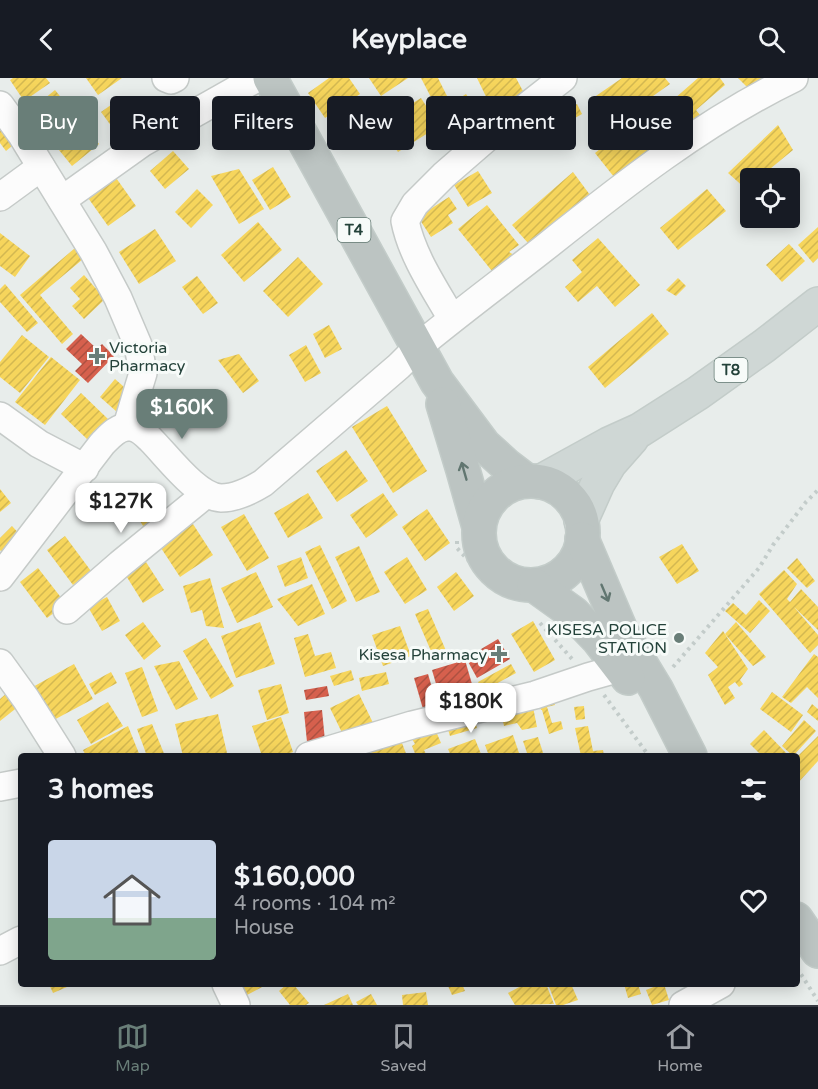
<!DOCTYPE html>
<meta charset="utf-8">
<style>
body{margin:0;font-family:"Varela Round",sans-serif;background:#242831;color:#f1f3f6;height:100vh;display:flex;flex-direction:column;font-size:22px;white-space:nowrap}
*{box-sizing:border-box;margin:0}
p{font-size:20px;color:#9ea1a6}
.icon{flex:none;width:33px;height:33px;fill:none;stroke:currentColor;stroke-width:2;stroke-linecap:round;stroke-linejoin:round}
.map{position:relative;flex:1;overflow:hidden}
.drawer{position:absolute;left:18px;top:675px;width:782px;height:234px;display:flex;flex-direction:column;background:#171b24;border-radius:6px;box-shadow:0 3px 15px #0003}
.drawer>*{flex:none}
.hud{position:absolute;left:18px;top:18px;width:783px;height:54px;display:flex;gap:12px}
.tools{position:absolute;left:740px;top:90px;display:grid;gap:12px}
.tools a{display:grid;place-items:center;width:60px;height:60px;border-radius:6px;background:#171b24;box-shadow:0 3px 15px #0003;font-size:30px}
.price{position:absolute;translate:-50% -51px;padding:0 14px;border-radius:12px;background:#fff;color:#222;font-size:20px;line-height:39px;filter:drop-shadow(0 2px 3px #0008)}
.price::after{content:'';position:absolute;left:50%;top:36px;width:18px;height:14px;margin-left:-9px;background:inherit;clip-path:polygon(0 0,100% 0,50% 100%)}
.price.on{background:#697e78;color:#fff}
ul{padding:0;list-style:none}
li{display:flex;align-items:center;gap:18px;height:150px;padding:0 30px}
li+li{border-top:2px solid #363941}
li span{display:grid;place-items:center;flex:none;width:168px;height:120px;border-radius:6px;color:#555}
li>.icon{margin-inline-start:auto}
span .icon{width:72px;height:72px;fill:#fffc;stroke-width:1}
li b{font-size:26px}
h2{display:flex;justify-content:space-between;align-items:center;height:72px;padding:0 30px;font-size:26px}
.pill{padding:0 21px;border-radius:6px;background:#171b24;box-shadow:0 3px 15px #0003;font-size:21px;line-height:54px}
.pill.on{background:#697e78;color:#fff}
header{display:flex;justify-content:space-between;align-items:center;height:78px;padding:0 30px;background:#171b24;font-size:27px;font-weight:700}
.tab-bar{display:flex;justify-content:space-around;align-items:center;height:84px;border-top:2px solid #363941;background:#171b24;font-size:16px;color:#9ea1a6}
.tab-bar a{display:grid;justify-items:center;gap:3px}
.tab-bar .on{color:#697e78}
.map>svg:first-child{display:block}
</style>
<header><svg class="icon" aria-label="back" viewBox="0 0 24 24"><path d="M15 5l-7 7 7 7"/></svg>Keyplace<svg class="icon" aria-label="search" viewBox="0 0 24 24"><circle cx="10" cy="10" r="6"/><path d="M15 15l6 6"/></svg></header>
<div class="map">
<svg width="818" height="927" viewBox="0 0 818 927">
<defs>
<pattern id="homes-hatch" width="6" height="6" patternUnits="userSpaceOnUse" patternTransform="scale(1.5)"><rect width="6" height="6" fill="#f6d55c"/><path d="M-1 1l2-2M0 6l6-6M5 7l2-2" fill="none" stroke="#d3b851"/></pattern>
<pattern id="shops-hatch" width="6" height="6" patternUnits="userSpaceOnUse" patternTransform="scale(1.5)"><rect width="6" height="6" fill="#d6604d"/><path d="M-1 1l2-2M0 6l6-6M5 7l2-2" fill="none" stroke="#ad5141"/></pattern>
</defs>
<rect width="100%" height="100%" fill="#e8edeb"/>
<g fill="url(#homes-hatch)">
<path d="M13,0H46L50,5L24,23L10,2Z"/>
<path d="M86,0H122L98,17Z"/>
<path d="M329,0H349L360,16L325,40L308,15Z"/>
<path d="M369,0H408L381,18Z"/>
<path d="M421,0H438L448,20L435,27Z"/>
<path d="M477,0H516L524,15L492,31Z"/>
<path d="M622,0H665L670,6L612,47L593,20Z"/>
<path d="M698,0H720L725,7L696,32L704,42L689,55L666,28Z"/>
<path d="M738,0H762L750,12Z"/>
<path d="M55,12L99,66L72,88L28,34Z"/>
<path d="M466,16L477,33L465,41L471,51L455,60L439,33Z"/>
<path d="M421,20L439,48L398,74L380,46Z"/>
<path d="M118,22L140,52L123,64L101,34Z"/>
<path d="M577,26L582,36L561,48L556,38Z"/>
<path d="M381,29L386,40L375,45L370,33Z"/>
<path d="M649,32L669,57L614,99L595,75Z"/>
<path d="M0,36L20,61L6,73L0,65Z"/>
<path d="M551,41L557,52L537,63L531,52Z"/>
<path d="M778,47L793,72L759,100H750V108L746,111L728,95Z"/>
<path d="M173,73L189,91L165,111L150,93Z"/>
<path d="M273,89L291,119L270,132L252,102Z"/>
<path d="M239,91L264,131L239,146L211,98Z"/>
<path d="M478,93L492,115L468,129L454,107Z"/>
<path d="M573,94L590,117L528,165L512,147Z"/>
<path d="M114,97L136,128L108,148L86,117Z"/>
<path d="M197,111L213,127L191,150L175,134Z"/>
<path d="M707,111L726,133L678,172L660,150Z"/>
<path d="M449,119L457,131L448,137L453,145L431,159L418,139Z"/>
<path d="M487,127L519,167L509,174L519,180L496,198L458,151Z"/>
<path d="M258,144L282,172L244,204L221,177Z"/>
<path d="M818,149V180L813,185L798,167Z"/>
<path d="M155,151L176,183L139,206L119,174Z"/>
<path d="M0,155L30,178L15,199L0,188Z"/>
<path d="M598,160L640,207L615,229L597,208L578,224L565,209L582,194L572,182Z"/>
<path d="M789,166L805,183L782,204L766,187Z"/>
<path d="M75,170L83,181L40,217L73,256L62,266L20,217Z"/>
<path d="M298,179L323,206L288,239L263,213Z"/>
<path d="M84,197L105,221L84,241L72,228L80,221L70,210Z"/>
<path d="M197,198L218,225L203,236L182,209Z"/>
<path d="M678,200L686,208L676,218L666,212Z"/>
<path d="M5,206L38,245L27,254L0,224V211Z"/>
<path d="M652,235L669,256L605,310L588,289Z"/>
<path d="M329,247L342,271L325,280L313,256Z"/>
<path d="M22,257L49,279L20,315L0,299V284Z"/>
<path d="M306,267L321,295L305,304L289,277Z"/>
<path d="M239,276L259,303L243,315L218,282Z"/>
<path d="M51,279L80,302L45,347L15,324Z"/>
<path d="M115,301L132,316L117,334L100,319Z"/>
<path d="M81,315L108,341L88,362L61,336Z"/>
<path d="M387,328L427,393L393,415L352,349Z"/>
<path d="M346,372L368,403L337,424L316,393Z"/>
<path d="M0,411L11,425L0,434Z"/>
<path d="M308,415L323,440L288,460L274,435Z"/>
<path d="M383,415L398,437L366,460L350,437Z"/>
<path d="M142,420L158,444L145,451L130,427Z"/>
<path d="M427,431L450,465L425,483L402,449Z"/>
<path d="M244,436L269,480L247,493L221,449Z"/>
<path d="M193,446L213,477L180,499L159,467Z"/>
<path d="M12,448L22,459L4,477L0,472V460Z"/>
<path d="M65,458L91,493L73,507L47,472Z"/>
<path d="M682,466L699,493L677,506L659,479Z"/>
<path d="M320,467L347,523L332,531L305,474Z"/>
<path d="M359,468L380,514L356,524L335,479Z"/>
<path d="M301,479L308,500L285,509L277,488Z"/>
<path d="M407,479L427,512L405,526L384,494Z"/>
<path d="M797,480L815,503L807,510L787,490Z"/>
<path d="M146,484L164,512L143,525L125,496Z"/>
<path d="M38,490L66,526L47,540L20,504Z"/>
<path d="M784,492L797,506L787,521L790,524L801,511L818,529V552L794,529L818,557V567L810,575L759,516Z"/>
<path d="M256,494L273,529L237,545L221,510Z"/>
<path d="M456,494L474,518L454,533L437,509Z"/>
<path d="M210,500L224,550L206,548L202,532L191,535L183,508Z"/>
<path d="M312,506L325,536L298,548L277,521Z"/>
<path d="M107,519L120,543L102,553L88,529Z"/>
<path d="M759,522L770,533L750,555L725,533L733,525L746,537Z"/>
<path d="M428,531L447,575L434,580L415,536Z"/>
<path d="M533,543L555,582L534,594L511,556Z"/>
<path d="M143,544L161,568L144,582L125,557Z"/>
<path d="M260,544L275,586L236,600L221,558Z"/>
<path d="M736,544L766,579L753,588L725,556Z"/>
<path d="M400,548L411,578L383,588L372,557Z"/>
<path d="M723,553L748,591L740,602L743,606L739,609L735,604L728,609L735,620L725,627L708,597L718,589L705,575Z"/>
<path d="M308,556L315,578L331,574L336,590L305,599L294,560Z"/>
<path d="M206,560L234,608L211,621L183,573Z"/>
<path d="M814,576L818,579V620L807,609L791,625L782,619Z"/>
<path d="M179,583L198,621L176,632L154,588Z"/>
<path d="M74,586L93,621L50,644L31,610Z"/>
<path d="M511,586L516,595L483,613L478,604Z"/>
<path d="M142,589L158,633L142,639L125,595Z"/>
<path d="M351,592L354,602L334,608L330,598Z"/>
<path d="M111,594L117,605L95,617L89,606Z"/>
<path d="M386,594L389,606L362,613L359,600Z"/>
<path d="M281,606L289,635L267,642L258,612Z"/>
<path d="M8,614L19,628L0,643V621Z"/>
<path d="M772,614L803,637L791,654L760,631Z"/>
<path d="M359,616L375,649L346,663L330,630Z"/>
<path d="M553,619L555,627L547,629L552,645L561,643L563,651L549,656L542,632H541L538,623Z"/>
<path d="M108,624L123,648L91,666L77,642Z"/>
<path d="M532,624L537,649L522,652L517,645L504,648L500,630Z"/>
<path d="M812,626L818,631V643L807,634Z"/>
<path d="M584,628L585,641L576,642L574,629Z"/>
<path d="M472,634L477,650L450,658L445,642Z"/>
<path d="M218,636L227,675L215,678H183L175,646Z"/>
<path d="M281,639L293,674L282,678H262L252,648Z"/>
<path d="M804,642L816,653L793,678L782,668Z"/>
<path d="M152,646L165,678H147L137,651Z"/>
<path d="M128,648L140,678H86L83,672Z"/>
<path d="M588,648L593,673L603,672L604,678H581L575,650Z"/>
<path d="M435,651L441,665L424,672L427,678H416L412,668L415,666L412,661Z"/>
<path d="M764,652L789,678H762L750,666Z"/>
<path d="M513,657L520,678H489L485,667Z"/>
<path d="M818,658V683L796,707V680Z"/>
<path d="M538,659L544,678H528L523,663Z"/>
<path d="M400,660L407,678H365V676Z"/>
<path d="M475,661L481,676L475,678H451L448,671Z"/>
<path d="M49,906H74L53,915Z"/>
<path d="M241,906H268L247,917Z"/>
<path d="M287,906H293L309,925L306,927H290L279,913Z"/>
<path d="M452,906H462L465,913L452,917L448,908Z"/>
<path d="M525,906H546L554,926L515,927L508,915Z"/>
<path d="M548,906H571L578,922L563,927H556Z"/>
<path d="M624,906H638L641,916L628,920Z"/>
<path d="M661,906H664L669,922L652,927L646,912Z"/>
<path d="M426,914L428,927H403L402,917Z"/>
<path d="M348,916L353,927H324Z"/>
<path d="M371,916L377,927H358L356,924Z"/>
</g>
<g fill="url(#shops-hatch)">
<path d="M81,256L97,271L102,266L114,278L88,305L75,293L82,286L66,271Z"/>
<path d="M498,561L510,581L477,600L466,580Z"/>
<path d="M465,582L474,613L441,623L432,592Z"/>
<path d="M428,596L437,627L423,631L414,600Z"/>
<path d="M327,608L329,618L306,622L304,612Z"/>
<path d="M322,632L325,663L307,664L304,634Z"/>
</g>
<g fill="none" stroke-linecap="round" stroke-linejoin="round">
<defs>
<g id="minor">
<path d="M166,0L171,2L175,0"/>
<path d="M0,27L21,56L93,173L118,220L138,267L143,295L127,348"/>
<path d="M0,119L41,89"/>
<path d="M62,122L142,65L257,0"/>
<path d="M452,241C435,211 412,178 405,143L415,126L444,97L489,58L563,0"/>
<path d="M0,338L39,366L85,390"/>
<path d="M0,499L102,366C109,359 117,349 128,349C138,348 145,356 151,362C168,379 197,419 221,420C236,420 250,413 263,405L399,288L418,269C459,235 501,204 543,171C622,108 703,44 794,0"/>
<path d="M67,532L120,486L206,416"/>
<path d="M0,585L26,621L62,678"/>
<path d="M309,678L412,647L535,617L588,599L620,590"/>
<path d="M0,709L21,705"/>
<path d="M0,873L21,862"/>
<path d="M226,906L236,927"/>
<path d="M683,927L721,906"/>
</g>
<g id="major">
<path d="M540,404L609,366L640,352L698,315L764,268L818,226"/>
<path d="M581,443L598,405L610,385L632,360"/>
</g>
<g id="highway">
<path d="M270,0L437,304L484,367L506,387L527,403"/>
<path d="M443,326L463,392L479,449"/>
<circle cx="531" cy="455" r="52"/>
<path d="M582,461L622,555L656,611L690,678"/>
<path d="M534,507L573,535L598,561L628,600"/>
<path d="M796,841L818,873"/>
</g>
</defs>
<use href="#minor" stroke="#c5cac8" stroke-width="30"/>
<use href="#major" stroke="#c3ccc9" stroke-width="36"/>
<use href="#highway" stroke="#c3ccc9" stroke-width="36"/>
<g stroke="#c3ccca" stroke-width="4" stroke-dasharray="3 4.5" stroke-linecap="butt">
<path d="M457,463V470L483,498L511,517"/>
<path d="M540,545L573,582"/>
<path d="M673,589L759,490L773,467L806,424L818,412"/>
<path d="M604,617L649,678"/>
<path d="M797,890L818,923"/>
</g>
<use href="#minor" stroke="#fcfcfc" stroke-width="27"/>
<use href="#major" stroke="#cfd7d5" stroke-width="33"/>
<use href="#highway" stroke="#bcc4c2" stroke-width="33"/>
</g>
<defs><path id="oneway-shaft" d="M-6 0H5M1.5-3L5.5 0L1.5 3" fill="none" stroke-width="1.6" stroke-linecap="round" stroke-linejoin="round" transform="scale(1.5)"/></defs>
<g stroke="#617670">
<use href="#oneway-shaft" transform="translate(464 393) rotate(-106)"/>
<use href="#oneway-shaft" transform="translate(605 515) rotate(67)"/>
</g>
<g fill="#697e78" stroke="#f7fbf9" stroke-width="2">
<path d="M94 269h6v6h6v6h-6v6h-6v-6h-6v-6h6z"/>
<circle cx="679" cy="560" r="6"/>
<path d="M496 567h6v6h6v6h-6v6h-6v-6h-6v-6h6z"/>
</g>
<g text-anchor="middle" stroke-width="6" stroke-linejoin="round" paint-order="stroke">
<g fill="#f7fbf9" stroke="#637a73" stroke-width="1.5">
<rect x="337.5" y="140" width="33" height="24" rx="4.5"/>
<rect x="714.5" y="280" width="33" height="24" rx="4.5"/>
</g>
<g font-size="15" font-weight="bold" fill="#24423a">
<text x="354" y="157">T4</text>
<text x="731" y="297">T8</text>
</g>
<g font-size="16" fill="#24423a" stroke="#f7fbf9" text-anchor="end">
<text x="109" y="275" text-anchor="start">Victoria<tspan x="109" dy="18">Pharmacy</tspan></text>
<text x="667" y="557">KISESA POLICE<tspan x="667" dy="18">STATION</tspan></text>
<text x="487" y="582">Kisesa Pharmacy</text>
</g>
</g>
</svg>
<div class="tools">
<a><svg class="icon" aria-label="locate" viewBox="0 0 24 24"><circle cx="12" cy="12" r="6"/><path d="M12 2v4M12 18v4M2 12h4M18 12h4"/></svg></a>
</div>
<b class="price on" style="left:182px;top:362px">$160K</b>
<b class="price" style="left:121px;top:456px">$127K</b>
<b class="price" style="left:471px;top:656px">$180K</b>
<div class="hud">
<a class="pill on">Buy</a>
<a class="pill">Rent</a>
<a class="pill">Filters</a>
<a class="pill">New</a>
<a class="pill">Apartment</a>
<a class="pill">House</a>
</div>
<section class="drawer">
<h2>3 homes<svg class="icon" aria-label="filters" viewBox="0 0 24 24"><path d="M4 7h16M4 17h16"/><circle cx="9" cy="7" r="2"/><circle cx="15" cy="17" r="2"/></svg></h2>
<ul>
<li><span style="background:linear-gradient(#c9d6e8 65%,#7fa58c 0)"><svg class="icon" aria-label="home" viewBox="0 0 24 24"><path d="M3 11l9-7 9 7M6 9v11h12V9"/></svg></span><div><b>$160,000</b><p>4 rooms · 104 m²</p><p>House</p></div><svg class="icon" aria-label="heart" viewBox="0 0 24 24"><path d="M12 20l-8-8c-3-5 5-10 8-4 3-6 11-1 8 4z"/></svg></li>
</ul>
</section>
</div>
<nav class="tab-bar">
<a class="on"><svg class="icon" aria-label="map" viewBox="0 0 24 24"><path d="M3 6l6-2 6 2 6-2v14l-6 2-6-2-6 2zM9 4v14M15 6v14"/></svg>Map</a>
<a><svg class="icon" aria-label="saved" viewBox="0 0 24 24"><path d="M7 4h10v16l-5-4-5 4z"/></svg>Saved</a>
<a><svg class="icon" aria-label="home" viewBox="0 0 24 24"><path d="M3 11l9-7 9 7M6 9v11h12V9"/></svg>Home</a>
</nav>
